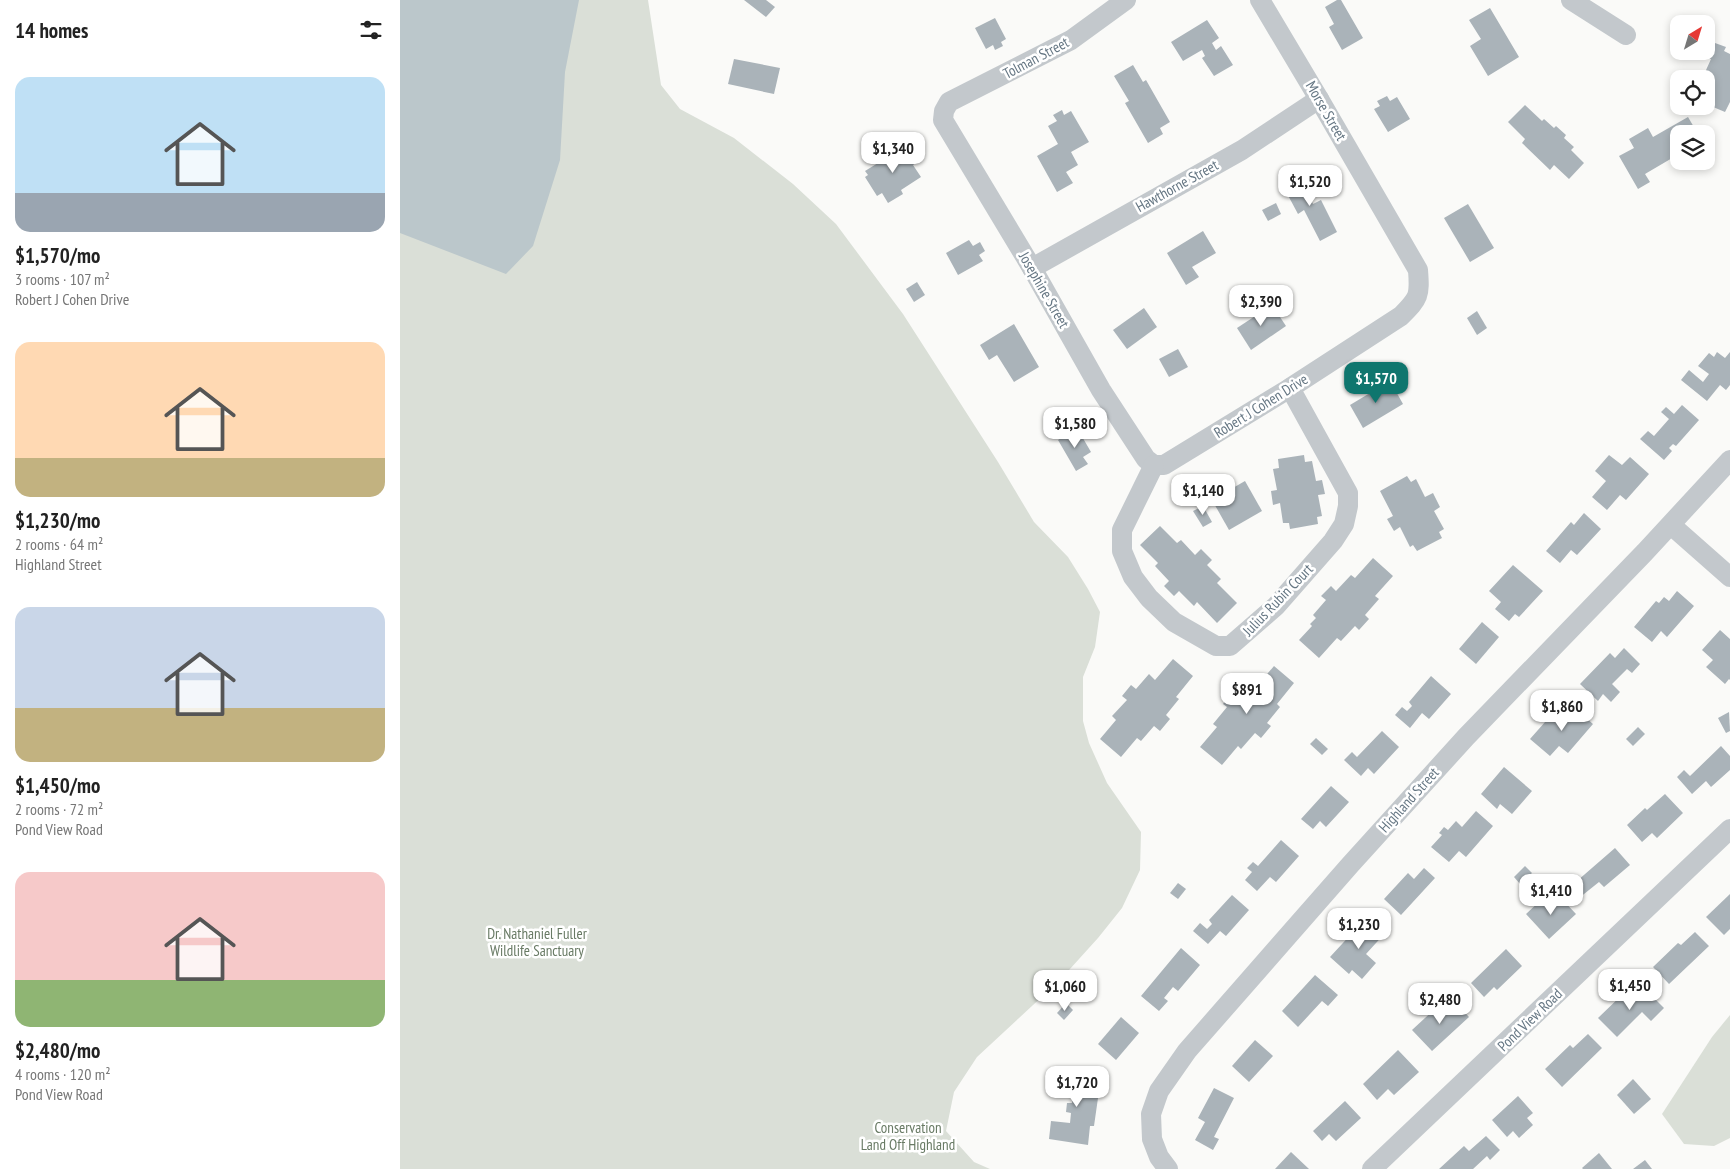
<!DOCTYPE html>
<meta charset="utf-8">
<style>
body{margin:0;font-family:"PT Sans Narrow",sans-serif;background:#f6f6f6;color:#222;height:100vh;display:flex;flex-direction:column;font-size:19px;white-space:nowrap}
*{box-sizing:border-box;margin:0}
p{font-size:16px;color:#767676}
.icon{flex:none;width:28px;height:28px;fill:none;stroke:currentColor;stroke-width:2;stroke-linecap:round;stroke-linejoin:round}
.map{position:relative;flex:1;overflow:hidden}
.side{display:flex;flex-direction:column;background:#fff;width:400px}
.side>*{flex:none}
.needle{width:32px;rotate:38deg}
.buttons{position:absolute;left:1270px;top:15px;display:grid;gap:10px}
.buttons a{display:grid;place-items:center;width:45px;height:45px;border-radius:10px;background:#fff;box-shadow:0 2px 8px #0003;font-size:25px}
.price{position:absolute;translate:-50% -42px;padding:0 11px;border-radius:10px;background:#fff;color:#222;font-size:16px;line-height:32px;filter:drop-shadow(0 1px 2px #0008)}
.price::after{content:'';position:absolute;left:50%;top:30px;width:15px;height:11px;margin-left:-8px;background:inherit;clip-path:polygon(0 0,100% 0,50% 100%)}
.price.on{background:#0f766e;color:#fff}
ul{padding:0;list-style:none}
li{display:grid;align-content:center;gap:10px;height:265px;padding:0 15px}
li span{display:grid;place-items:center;height:155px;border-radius:15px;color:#555}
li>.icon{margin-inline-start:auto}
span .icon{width:90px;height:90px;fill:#fffc;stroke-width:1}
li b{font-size:21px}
h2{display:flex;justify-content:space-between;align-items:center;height:60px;padding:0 15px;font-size:21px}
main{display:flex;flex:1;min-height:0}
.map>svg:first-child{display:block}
</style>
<main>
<section class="side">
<h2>14 homes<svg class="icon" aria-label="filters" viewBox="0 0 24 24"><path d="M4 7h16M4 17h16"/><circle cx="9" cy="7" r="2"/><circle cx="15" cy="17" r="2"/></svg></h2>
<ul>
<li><span style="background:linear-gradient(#bfe0f5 75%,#9aa5b1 0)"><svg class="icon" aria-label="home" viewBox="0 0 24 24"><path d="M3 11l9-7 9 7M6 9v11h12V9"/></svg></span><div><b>$1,570/mo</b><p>3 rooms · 107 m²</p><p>Robert J Cohen Drive</p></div></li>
<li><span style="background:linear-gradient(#ffd9b3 75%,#c2b280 0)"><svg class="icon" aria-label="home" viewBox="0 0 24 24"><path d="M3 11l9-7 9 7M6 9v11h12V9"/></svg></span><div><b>$1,230/mo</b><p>2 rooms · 64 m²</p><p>Highland Street</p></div></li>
<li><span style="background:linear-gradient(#c9d6e8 65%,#c2b280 0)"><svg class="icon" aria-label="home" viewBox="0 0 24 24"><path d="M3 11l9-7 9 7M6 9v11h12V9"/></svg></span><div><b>$1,450/mo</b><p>2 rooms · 72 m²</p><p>Pond View Road</p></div></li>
<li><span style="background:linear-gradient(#f6c9c9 70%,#8fb573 0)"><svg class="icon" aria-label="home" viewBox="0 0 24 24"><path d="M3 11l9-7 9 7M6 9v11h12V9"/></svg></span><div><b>$2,480/mo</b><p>4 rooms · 120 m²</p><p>Pond View Road</p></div></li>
</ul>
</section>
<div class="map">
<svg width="1330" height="1169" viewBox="0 0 1330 1169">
<rect width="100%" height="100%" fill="#fafaf8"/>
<g fill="#dadfd7">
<path d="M0,0H248L261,85L280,109L334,138L393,184L436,224L503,314L598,462L634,522L668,557L688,589L700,612L695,647L683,677V721L689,743L707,783L741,832L740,870L722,908L698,938L660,980L577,1057L554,1092L546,1131L574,1162L590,1169H0Z"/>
<path d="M1330,1015V1138L1314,1146L1284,1144L1262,1114L1312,1037Z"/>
</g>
<path fill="#bbc7cb" d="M0,0H179L165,72L160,160L133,246L106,274L0,233Z"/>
<g fill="#aab3b9">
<path d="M344,0H366L375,7L366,17Z"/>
<path d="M937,0H941L963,38L942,50L929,27L934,24L925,7Z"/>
<path d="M1090,8L1119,57L1088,76L1070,46L1081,39L1069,20Z"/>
<path d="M595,18L606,39L601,42L603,46L595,50L593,45L586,49L575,28Z"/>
<path d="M807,20L819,38L812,43L816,50L821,46L833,65L814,76L802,58L805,56L802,50L783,61L771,42Z"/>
<path d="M1315,43L1326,47L1324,51L1330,54V102L1325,112L1306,104V95L1310,87L1306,85V79H1302L1311,59L1308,58Z"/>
<path d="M334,59L380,68L374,94L328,84Z"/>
<path d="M733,65L743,82L746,80L770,122L760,128L763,134L748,143L725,103L729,101L714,76Z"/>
<path d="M987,96L990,101L997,97L1010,119L988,132L974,109L980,106L977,101Z"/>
<path d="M1125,105L1142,121L1144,119L1154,128L1156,126L1166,135L1164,138L1174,147L1171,150L1184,163L1169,179L1154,165L1150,170L1122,143L1125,139L1108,122Z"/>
<path d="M662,110L664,115L671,111L689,142L671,152L678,165L666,172L673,183L657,192L637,156L658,144L648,126L657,121L653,115Z"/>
<path d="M1288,117L1298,134H1279V154L1245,174L1250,182L1238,189L1219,156L1234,148L1229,139L1248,128L1253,137Z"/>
<path d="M503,147L508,155L516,151L521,159L513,165L521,177L501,190L503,194L488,203L482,193L477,196L465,177L468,175L465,171L478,163L476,160L491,151L492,154Z"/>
<path d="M906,174L914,189L907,192L913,204L921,200L937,232L920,241L904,210L898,214L883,186Z"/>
<path d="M876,203L881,214L868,221L862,210Z"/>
<path d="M1068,204L1094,248L1070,262L1044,218Z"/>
<path d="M803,231L816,253L792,267L799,277L786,285L767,253Z"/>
<path d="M569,240L573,246L580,242L585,251L579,255L583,261L558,275L546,253Z"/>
<path d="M517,282L525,295L514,302L506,289Z"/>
<path d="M872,305L886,326L851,350L837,328Z"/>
<path d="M744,308L757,327L727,349L713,330Z"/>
<path d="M1077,311L1087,328L1077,335L1067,318Z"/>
<path d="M614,324L639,367L614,382L597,355L589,360L580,345Z"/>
<path d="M778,349L788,367L769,377L759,359Z"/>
<path d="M1317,352L1325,358L1330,352V385L1326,390L1320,385L1307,401L1281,380L1289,370L1303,382L1309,374L1298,366L1309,353L1314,357Z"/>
<path d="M990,381L1003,404L963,428L950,405Z"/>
<path d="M1282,405L1299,420L1276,446L1273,444L1269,448L1272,451L1264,460L1240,439L1248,431L1254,436L1269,419L1261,412L1266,407L1274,414Z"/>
<path d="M677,428L691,452L683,457L688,464L676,471L658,440Z"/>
<path d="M904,455L905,462L912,461L916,481L922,480L925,494L918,495L922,516L917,517L918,524L890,529L889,523H883L880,503L873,505L871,491L877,490L873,469L879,468L878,459Z"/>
<path d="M1209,455L1222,465L1230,457L1249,474L1226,500L1220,495L1207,510L1192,497L1206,481L1195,471Z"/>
<path d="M1007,476L1011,482L1016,479L1025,497L1033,493L1040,507L1034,511L1044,529L1039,532L1042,538L1017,551L1013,545L1010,547L1000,527L994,531L987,519L993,516L980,491Z"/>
<path d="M845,481L862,511L829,530L812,500Z"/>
<path d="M803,506L812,522L803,527L793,511Z"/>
<path d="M1184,513L1201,529L1177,555L1171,550L1160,563L1146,551L1171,522L1174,525Z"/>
<path d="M760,526L777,543L781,540L795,555L801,549L812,560L807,565L821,579L817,583L837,603L817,623L797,602L794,606L779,591L774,596L764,586L769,581L755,566L758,563L740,545Z"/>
<path d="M973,558L993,576L975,596L979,599L965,615L969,619L959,630L955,626L941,641L937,638L919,658L899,640L912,626L910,624L916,618L913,615L926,600L921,596L931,586L936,591L951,575L955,578Z"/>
<path d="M1113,565L1143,591L1119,617L1115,614L1109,621L1095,609L1101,602L1089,591Z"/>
<path d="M1277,591L1294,606L1267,637L1261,631L1252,642L1234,627L1256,601L1259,603L1264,597L1269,601Z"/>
<path d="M1082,622L1099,637L1076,664L1059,649Z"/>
<path d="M1320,630L1330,639V680L1329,679L1325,684L1306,667L1313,660L1302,650Z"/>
<path d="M1224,648L1240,664L1232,673L1227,669L1212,684L1220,692L1211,702L1203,694L1198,701L1180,684L1210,653L1215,658Z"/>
<path d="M773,659L793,676L776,697L779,699L766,715L770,719L760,731L754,726L741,741L737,738L721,757L700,739L716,720L712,716L727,700L722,696L731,685L736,689L749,674L755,680Z"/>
<path d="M874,666L894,683L877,704L880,707L867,723L871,726L861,738L855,733L841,749L838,746L822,765L800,747L817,727L813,724L827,707L823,704L832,692L837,697L850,682L856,687Z"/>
<path d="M1031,676L1051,694L1029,719L1022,713L1010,728L995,715L1002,707L1007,711L1012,706L1009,702Z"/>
<path d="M1172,706L1193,724L1168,753L1159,746L1150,756L1130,739L1153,713L1160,719Z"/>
<path d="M1329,712L1330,731L1326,733L1318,718Z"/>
<path d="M1238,727L1245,734L1233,746L1226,739Z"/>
<path d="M982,731L999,747L974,774L968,768L961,776L944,760L952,752L957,757Z"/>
<path d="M916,738L928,749L922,755L910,744Z"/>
<path d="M1321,746L1330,756V770L1311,787L1306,781L1292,794L1277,777L1284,770L1290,776Z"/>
<path d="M1104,767L1132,791L1112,814L1100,804L1097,809L1081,794Z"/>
<path d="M931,786L949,802L926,827L920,821L913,829L901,819Z"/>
<path d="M1265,794L1283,813L1257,838L1252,833L1242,842L1227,825L1245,808L1247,810Z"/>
<path d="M1076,811L1093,826L1066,857L1059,851L1049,862L1031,847L1042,835L1039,833L1044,827L1048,830L1056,821L1062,827Z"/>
<path d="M881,840L899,856L876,882L870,877L857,891L845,880L852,872L847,868L853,862L858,866Z"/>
<path d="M1215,848L1230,865L1204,887L1199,882L1179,898L1167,884L1175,878L1177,881Z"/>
<path d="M1125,866L1132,873L1120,884L1114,877Z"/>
<path d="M1024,868L1035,878L1001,915L984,899L1008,873L1014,879Z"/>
<path d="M778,883L786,889L778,899L770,893Z"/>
<path d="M1330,894V929L1324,935L1306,917Z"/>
<path d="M832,895L849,910L826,936L820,931L808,944L793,931L800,923L807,929L812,924L809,920Z"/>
<path d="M1159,896L1176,914L1149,939L1126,914L1141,900L1147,907Z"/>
<path d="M971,918L986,932L966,954L976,963L962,979L952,970L949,974L930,957L954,931L957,934Z"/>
<path d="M1295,932L1309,946L1269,984L1253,967L1278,943L1281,945Z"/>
<path d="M781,948L800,965L778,991L773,987L764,998L768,1001L759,1011L741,996Z"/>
<path d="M1106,949L1122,966L1097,990L1094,987L1084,997L1071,983Z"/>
<path d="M915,975L938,995L928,1006L922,1001L898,1027L882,1011Z"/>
<path d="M1244,988L1264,1008L1251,1021L1242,1012L1217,1037L1198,1018L1225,992L1232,999Z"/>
<path d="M1053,1000L1069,1017L1032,1051L1012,1030L1038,1006L1042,1010Z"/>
<path d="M666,1003L673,1010L664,1020L657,1013Z"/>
<path d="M721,1017L739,1033L716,1060L698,1044Z"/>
<path d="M1188,1034L1202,1048L1162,1087L1145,1069L1170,1045L1173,1048Z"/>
<path d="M855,1040L873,1056L849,1082L832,1066Z"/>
<path d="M998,1050L1019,1072L994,1095L988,1089L977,1100L963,1084Z"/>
<path d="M663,1066L689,1069L686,1089L699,1091L694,1126H690L688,1145L649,1139L651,1121L670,1123L671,1113L666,1112L667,1103H672L674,1088L660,1086Z"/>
<path d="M1233,1079L1251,1099L1234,1114L1217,1095Z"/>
<path d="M814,1088L834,1098L814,1137L819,1139L813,1150L795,1140L805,1122L798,1118Z"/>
<path d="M1118,1096L1133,1113L1127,1118L1133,1125L1119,1138L1113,1131L1107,1137L1092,1120Z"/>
<path d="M945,1101L961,1118L936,1141L929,1134L922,1141L913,1131Z"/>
<path d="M1086,1136L1100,1150L1090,1160L1087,1156L1073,1169H1039L1064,1146L1069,1151Z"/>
<path d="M891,1152L909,1169H875Z"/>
<path d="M1199,1153L1212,1169H1183L1182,1168Z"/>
<path d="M1245,1160L1252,1169H1233Z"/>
</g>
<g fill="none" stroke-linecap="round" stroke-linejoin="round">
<g stroke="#c3c8cc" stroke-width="20">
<path d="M726,0L671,40L549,102L544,111L543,120L632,268L701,390L746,459L754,465"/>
<path d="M1171,0L1226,35"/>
<path d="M632,268L842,150L919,99"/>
<path d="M754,465H764L890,388L1001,316C1019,298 1020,296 1018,270L919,99L860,0"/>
<path d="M754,465L722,530V551L733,577L749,598L774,622L816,646H830L876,606L933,541L944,524L948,506V493L890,388"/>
<path d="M1271,525L1330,577"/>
<path d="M768,1169L759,1157L752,1139L751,1114L759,1091L787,1051L950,865L1066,737L1245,552L1330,460"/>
<path d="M972,1169L1330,829"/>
</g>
</g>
<g text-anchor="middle" stroke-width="5" stroke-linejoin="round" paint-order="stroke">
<g font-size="15" fill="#657683" stroke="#fff">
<text transform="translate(636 58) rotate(-28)" y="5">Tolman Street</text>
<text transform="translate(926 111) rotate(60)" y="5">Morse Street</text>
<text transform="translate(777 186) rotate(-29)" y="5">Hawthorne Street</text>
<text transform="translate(644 290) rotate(60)" y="5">Josephine Street</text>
<text transform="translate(861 406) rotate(-32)" y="5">Robert J Cohen Drive</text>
<text transform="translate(878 600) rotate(-46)" y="5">Julius Rubin Court</text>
<text transform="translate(1009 800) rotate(-48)" y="5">Highland Street</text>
<text transform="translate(1130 1020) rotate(-44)" y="5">Pond View Road</text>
</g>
<g font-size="15" fill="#687a64" stroke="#fff">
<text x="137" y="939">Dr. Nathaniel Fuller<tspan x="137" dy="17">Wildlife Sanctuary</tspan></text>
<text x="508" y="1133">Conservation<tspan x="508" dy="17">Land Off Highland</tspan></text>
</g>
</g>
</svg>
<div class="buttons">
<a><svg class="needle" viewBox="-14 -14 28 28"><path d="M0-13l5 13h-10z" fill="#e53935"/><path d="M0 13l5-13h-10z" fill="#767676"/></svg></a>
<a><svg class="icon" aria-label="locate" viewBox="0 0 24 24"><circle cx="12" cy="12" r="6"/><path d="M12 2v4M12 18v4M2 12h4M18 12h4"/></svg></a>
<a><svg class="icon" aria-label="layers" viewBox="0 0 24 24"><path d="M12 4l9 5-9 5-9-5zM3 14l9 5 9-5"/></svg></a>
</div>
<b class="price" style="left:493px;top:174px">$1,340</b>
<b class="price" style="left:910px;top:207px">$1,520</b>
<b class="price" style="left:861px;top:327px">$2,390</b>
<b class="price on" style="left:976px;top:404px">$1,570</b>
<b class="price" style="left:675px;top:449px">$1,580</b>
<b class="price" style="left:803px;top:516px">$1,140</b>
<b class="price" style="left:847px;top:715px">$891</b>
<b class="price" style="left:1162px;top:732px">$1,860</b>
<b class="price" style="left:1151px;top:916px">$1,410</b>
<b class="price" style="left:959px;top:950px">$1,230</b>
<b class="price" style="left:1230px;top:1011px">$1,450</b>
<b class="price" style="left:665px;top:1012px">$1,060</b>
<b class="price" style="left:1040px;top:1025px">$2,480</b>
<b class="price" style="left:677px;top:1108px">$1,720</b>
</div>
</main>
